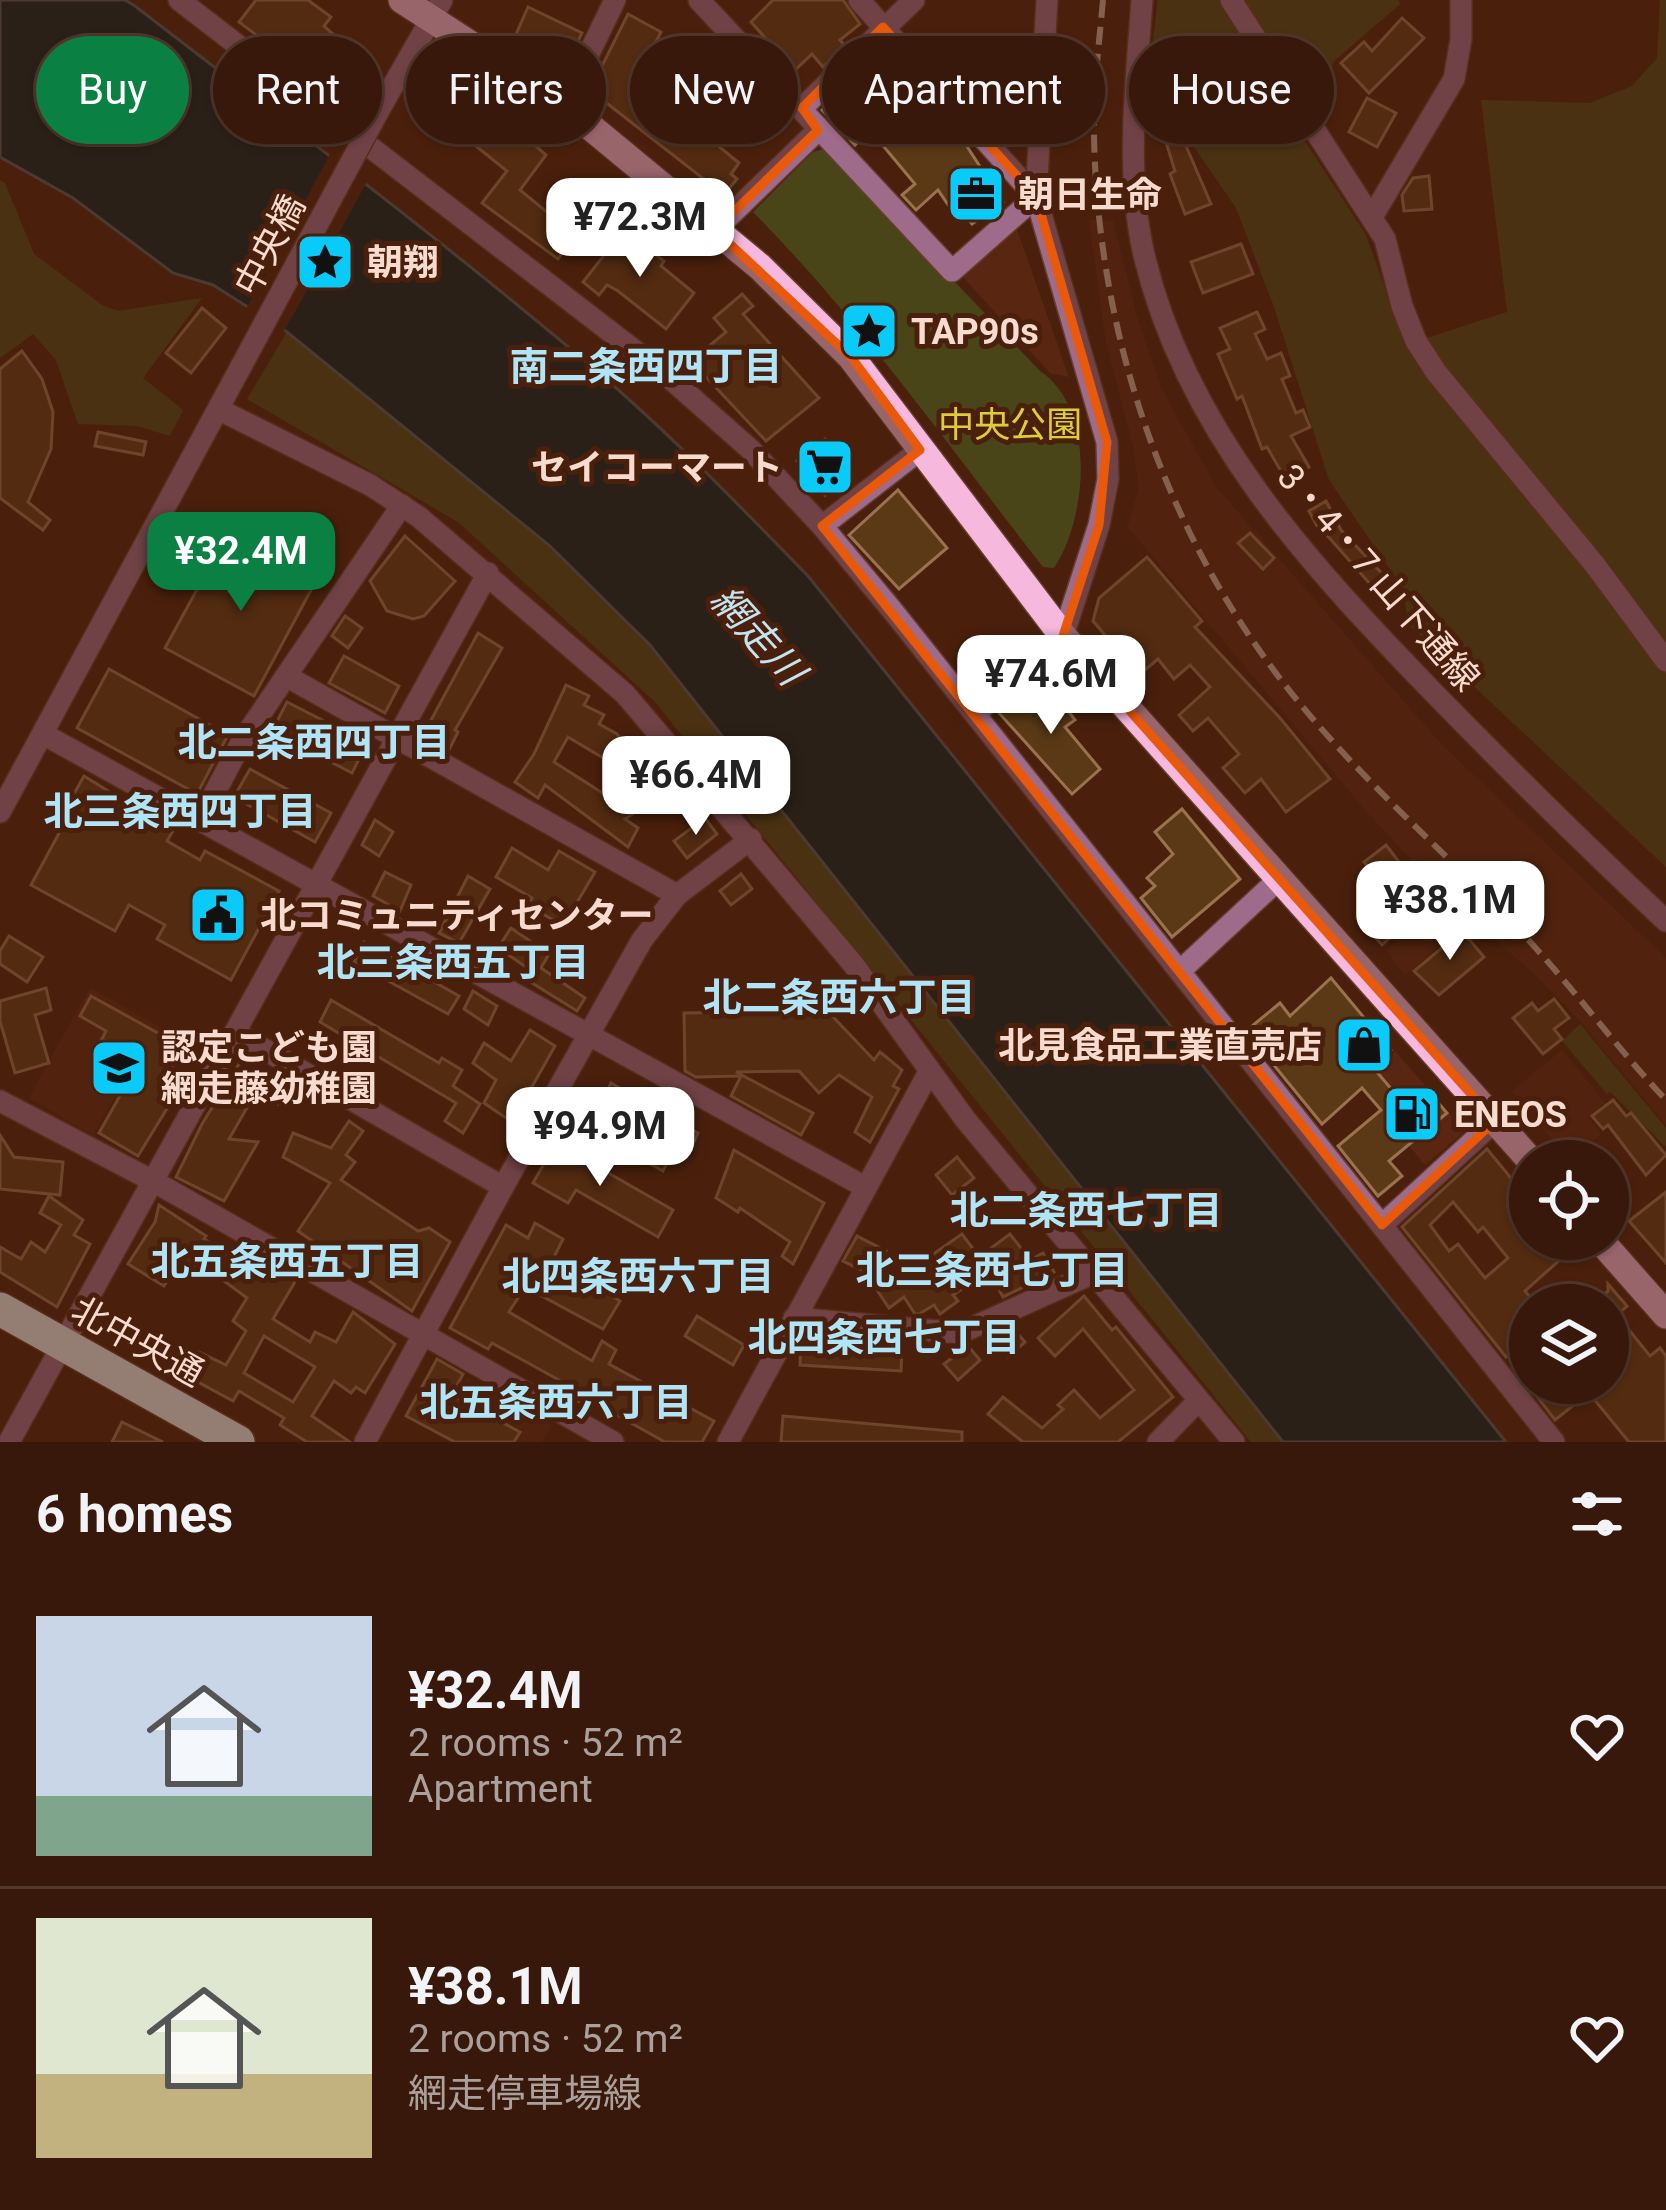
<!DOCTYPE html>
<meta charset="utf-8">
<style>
body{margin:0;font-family:Roboto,"Noto Sans JP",sans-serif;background:#432518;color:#f1f3f6;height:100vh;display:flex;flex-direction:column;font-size:45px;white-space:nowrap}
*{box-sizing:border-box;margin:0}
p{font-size:39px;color:#aba09c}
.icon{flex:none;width:66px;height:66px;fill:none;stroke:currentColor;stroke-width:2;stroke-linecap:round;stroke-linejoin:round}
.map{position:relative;height:1442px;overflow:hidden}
.details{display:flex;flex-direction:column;background:#38180a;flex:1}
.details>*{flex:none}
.hud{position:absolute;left:36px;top:36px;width:1596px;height:108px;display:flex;gap:24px}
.tools{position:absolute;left:1509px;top:1140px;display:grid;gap:24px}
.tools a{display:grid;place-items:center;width:120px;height:120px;border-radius:50%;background:#38180a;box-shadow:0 3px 9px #0004,0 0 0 3px #52372b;font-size:60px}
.price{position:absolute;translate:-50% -102px;padding:0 27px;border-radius:24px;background:#fff;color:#222;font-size:39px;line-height:78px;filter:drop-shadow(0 3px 6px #0008)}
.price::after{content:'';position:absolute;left:50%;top:72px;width:36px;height:27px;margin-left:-18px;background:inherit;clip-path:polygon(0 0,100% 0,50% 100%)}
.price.current{background:#0b8043;color:#fff}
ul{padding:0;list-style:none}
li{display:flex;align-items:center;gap:36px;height:300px;padding:0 36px}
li+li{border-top:3px solid #52372b}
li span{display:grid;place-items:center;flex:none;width:336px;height:240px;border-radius:0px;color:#555}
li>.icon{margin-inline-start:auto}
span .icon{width:144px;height:144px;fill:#fffc;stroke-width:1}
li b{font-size:51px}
h2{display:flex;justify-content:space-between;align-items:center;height:144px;padding:0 36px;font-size:51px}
.pill{padding:0 42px;border-radius:54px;background:#38180a;box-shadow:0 3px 9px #0004,0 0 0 3px #52372b;font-size:42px;line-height:108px}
.pill.current{background:#0b8043;color:#fff}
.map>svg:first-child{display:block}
</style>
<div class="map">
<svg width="1666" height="1442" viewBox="0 0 1666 1442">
<rect width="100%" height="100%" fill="#4a200d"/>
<g fill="#592711">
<path d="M1089,220L1113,221L1136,314L1161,388L1216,487L1441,744L1666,958V1125L1579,1020L1536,975L1451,902L1367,812L1128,527L1139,487L1133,446L1106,342Z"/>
<path d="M1016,227L1069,377L1050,373L963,277Z"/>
<path d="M1442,903L1462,927L1405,975L1386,950Z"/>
<path d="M90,988L202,1051L169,1112L122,1085L93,1135L29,1098Z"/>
<path d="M1562,1050L1605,1103L1588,1117L1601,1134L1569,1161L1512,1091Z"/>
<path d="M1395,1051L1465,1131L1425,1165L1369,1097L1372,1094L1360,1081Z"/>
<path d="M467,1378L551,1425L542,1442H516L521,1430L458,1395Z"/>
</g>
<g fill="#4a4519">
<path d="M1158,0H1398L1400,4L1334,61L1305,141L1366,235L1405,345L1507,312L1481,100L1590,103L1632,86L1657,58L1660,0H1666V867L1409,625L1402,587L1329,480L1274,307L1236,208L1148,80Z"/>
<path d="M827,148L1040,371C1096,408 1088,517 1054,568L1043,567C949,447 860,320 753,212L813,152Z"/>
<path d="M0,180L5,183L34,254L102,305L118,311L202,298L143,378L183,410L170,436L137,426L78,424L56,360L33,334L0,358Z"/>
<path d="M287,332L550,546L650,645L1283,1442H1251L655,702L458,522L247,399Z"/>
<path d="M1580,1024L1666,1128V1147L1610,1092L1607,1094L1562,1041Z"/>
</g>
<path fill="#061f27" stroke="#4e5759" stroke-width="3" d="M0,0H125L135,6C293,128 454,249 606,379C677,441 742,508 808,576L1506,1442H1283L650,645L550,546L287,332L213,285L173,273L73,198L0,157Z"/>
<path fill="#4a200d" d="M332,150L369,178L329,251L332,258L325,271L317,273L281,336L244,312L283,245L280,237L287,223L294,222Z"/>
<g fill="#5b3917" stroke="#9a724e" stroke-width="3" fill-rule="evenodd">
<path d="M256,0H308L331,17L324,26L353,52L334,78L300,50L291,61L239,22Z"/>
<path d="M773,0H843L860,24L840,40L845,46L823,67L812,54L791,74L778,63L783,58L751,22Z"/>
<path d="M528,7L582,33L567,64L514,39Z"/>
<path d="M628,14L661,32L637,78L739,163L731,174L737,179L724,195L590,90Z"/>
<path d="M1402,18L1424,38L1369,93L1341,63L1364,42L1372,51Z"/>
<path d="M994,40H1017V58H1012V111L998,116L977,93L980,58H989Z"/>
<path d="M883,50L966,145L1003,202L972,224L957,204L951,209L938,190L916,210L902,195L915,184L870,130L855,145L822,110Z"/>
<path d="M471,89L546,155L520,190L575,235L558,259L482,203L507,171L446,122Z"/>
<path d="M1367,98L1396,113L1377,147L1349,132Z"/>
<path d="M1180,132L1211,204L1185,214L1170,174L1175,171L1165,139Z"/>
<path d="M1429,176L1432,209L1404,211L1402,195L1413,178Z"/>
<path d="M624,230L664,261L661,266L694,293L666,329L618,291L607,285L599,295L583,282Z"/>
<path d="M1241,244L1253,274L1203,293L1191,262Z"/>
<path d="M742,294L753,306L743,314L819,398L766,441L691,361L726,332L714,318Z"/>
<path d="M202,308L226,328L191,373L166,353Z"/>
<path d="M1257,312L1265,329L1255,334L1267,359L1281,353L1290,376L1282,379L1296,413L1303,410L1310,427L1291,436L1309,467L1286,480L1267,447L1262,449L1242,396L1237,399L1218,354L1230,349L1220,328Z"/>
<path d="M22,351L42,379L53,412L51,449L28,502L50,520L43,530L0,498V369Z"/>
<path d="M98,432L146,442L143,455L95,446Z"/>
<path d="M825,439L852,472L825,495L797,461Z"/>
<path d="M898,490L947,548L899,589L849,535Z"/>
<path d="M1326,501L1341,530L1391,583L1378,593L1325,533L1322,535L1309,511Z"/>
<path d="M229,531L317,579L254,696L165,648Z"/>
<path d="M1250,533L1274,558L1263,569L1238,543Z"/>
<path d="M405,536L455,581L424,616L413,619L387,611L370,581Z"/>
<path d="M1147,557L1202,621L1195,627L1280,718L1330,779L1286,812L1261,779L1245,793L1223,768L1239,754L1208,718L1193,731L1179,715L1210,687L1190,665L1174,679L1158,659L1139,675L1093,621L1099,598Z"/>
<path d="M345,616L362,628L348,648L332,636Z"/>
<path d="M478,633L502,648L455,730L458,732L449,750L423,735Z"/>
<path d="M344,656L399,686L385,713L329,683Z"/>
<path d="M109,669L228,735L197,794L77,728Z"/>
<path d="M566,685L589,696L584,705L604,715L599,724L617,734L662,792L642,807L603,758L568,737L554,762L634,813L625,819L638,828L628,847L545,785L538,798L515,782L534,754Z"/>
<path d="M1030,686L1048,704L1058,697L1075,720L1065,727L1100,769L1072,794L999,713Z"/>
<path d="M287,702L367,743L352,773L272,731Z"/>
<path d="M250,769L331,813L315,842L234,797Z"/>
<path d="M84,776L173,831L167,841L200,860L205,851L279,891L231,980L157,939L165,925L129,905L115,931L31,885L76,802L71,799Z"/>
<path d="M1182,809L1240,879L1172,937L1141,898L1155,886L1147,878L1173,854L1155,832Z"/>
<path d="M705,818L717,834L687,858L674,841Z"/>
<path d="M375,820L393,832L379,856L362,845Z"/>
<path d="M1386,845L1406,871L1385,888L1364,862Z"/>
<path d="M512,848L548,870L559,851L595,872L563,926L528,905L532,898L496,877Z"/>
<path d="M385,872L411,885L400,911L373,896Z"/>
<path d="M741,874L752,889L731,905L720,891Z"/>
<path d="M468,876L490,889L459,943L439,933Z"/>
<path d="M1396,882L1421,910L1382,945L1357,917Z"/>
<path d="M511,928L549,954L541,968L585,998L577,1011L524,978L529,969L498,948Z"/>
<path d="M1462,931L1484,957L1439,995L1414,971Z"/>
<path d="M9,936L43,957L27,982L0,964V951Z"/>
<path d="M364,942L459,996L448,1014L354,962Z"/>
<path d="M1331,978L1391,1050L1371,1065L1409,1110L1430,1093L1447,1113L1389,1161L1402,1176L1378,1196L1338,1146L1381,1110L1362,1088L1322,1124L1246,1031L1280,1003L1290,1016Z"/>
<path d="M46,988L51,1010L35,1015L49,1063L15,1073L0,1021V1001Z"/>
<path d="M473,991L497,1006L488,1025L464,1009Z"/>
<path d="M91,996L183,1047L167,1075L182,1084L138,1156L99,1133L140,1060L102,1039L106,1031L80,1016Z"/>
<path d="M1554,999L1569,1018L1554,1029L1562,1039L1543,1054L1513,1018L1532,1003L1538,1011Z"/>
<path d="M331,1000L439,1063L442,1058L462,1070L453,1086L480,1104L463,1133L445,1121L456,1103L320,1022Z"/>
<path d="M818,1001L874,1060L880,1052L902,1070L893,1086L899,1089L870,1142L855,1132L872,1097L839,1075L819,1093L799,1071L736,1072L813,1113L801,1135L731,1096L741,1076L696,1077L685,1071L684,1013L808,1011Z"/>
<path d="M530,1030L555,1046L512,1122L484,1103L496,1080L473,1063L484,1043L511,1061Z"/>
<path d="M242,1059L288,1085L278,1104L256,1092L229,1139L258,1142L224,1201L176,1177L202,1124Z"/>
<path d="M611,1083L698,1133L689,1153L676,1146L663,1171L596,1134L605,1108L600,1106Z"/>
<path d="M1613,1100L1626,1116L1631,1113L1666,1155L1646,1175L1608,1125L1603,1129L1592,1116Z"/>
<path d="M349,1121L363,1131L346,1155L355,1162L341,1180L418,1231L429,1228L450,1242L412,1311L298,1231L330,1183L283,1157L293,1133L331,1148Z"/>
<path d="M0,1135L14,1157L63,1162L60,1195L0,1189Z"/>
<path d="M556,1143L673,1210L658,1237L576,1190L568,1203L533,1183Z"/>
<path d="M1487,1149L1524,1194L1508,1207L1530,1233V1239H1562L1572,1249L1525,1291L1530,1297V1336L1506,1357L1402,1227ZM1453,1202L1478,1232L1483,1227L1508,1258L1485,1278L1458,1244L1449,1251L1430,1225Z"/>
<path d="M734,1150L824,1203L793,1264L782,1256L790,1242L740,1208L738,1212L716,1198Z"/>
<path d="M957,1157L974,1178L952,1195L936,1175Z"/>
<path d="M1666,1192V1263L1629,1221Z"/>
<path d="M49,1196L83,1220L74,1235L90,1244L57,1307L0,1272V1247L21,1259L31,1242L45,1252L61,1225L40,1213Z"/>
<path d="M159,1205L206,1236L204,1239L233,1254L236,1249L296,1280L273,1319L310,1342L315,1332L336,1342L353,1312L395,1344L365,1393L356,1387L351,1393L334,1381L312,1416L350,1442H307L280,1425L284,1418L239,1391L233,1401L187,1376L199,1352L226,1365L246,1331L233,1321L247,1298L216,1275L180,1261L164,1286L128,1264L155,1222ZM264,1336L315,1367L293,1402L244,1373Z"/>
<path d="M535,1223L563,1239L552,1261L620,1301L603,1329L525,1287L509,1312L592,1361L602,1341L616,1350L609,1364L714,1421L702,1442H665L590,1400L587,1407L573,1398L577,1390L492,1343L488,1349L450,1328L506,1225L528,1238Z"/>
<path d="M962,1234L979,1257L1010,1234L1030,1260L1043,1253L1054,1272L1003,1297L989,1271L953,1295L958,1301L940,1314L934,1305L919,1314H915L904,1297L889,1308L877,1290L888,1283L843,1261L857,1236L886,1251L880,1262L893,1282Z"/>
<path d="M1608,1284L1627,1306L1617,1315L1650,1356L1660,1348L1666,1356V1442H1629L1589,1393L1555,1420L1535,1394L1549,1383H1608V1305H1592L1608,1291Z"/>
<path d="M1084,1296L1112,1330L1116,1327L1173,1397L1118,1442H1023L988,1414L1003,1397L1042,1428L1063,1409L1058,1405L1074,1390L1100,1418L1134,1390L1083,1329L1055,1356L1038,1338Z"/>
<path d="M697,1316L744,1345L733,1365L685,1336Z"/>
<path d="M1011,1326L1025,1342L1008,1357L994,1341Z"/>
<path d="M801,1339L902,1345L901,1371L800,1365Z"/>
<path d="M968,1346L980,1360L958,1380L944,1364Z"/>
<path d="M437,1359L463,1374L452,1395L520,1432L514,1442H455L406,1416Z"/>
<path d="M783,1416L962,1432V1442H781Z"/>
<path d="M122,1422L163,1442H112Z"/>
</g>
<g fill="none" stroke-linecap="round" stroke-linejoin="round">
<defs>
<g id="minor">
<path d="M179,0L664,373L750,449L822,526L892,610L1554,1442"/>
<path d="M699,0L952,271L1036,197L859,0"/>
<path d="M1142,0C1136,84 1125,172 1144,255C1186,431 1309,564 1432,691C1508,769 1586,846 1666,921"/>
<path d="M1231,0L1385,239L1402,306L1416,341L1436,372L1595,565L1666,661"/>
<path d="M564,105L615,0"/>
<path d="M802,108L914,0"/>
<path d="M379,110L442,0"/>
<path d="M1372,217L1454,79L1461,39V0"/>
<path d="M715,230L818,130"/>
<path d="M220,410L370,485L419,517L625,694L853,964L965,1119L1234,1442"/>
<path d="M822,526L920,450"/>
<path d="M286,676L677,895"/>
<path d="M975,714L1063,636L1099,525L1108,479L1107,442L1036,197L1047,0"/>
<path d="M43,734L865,1187"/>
<path d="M0,812L251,348"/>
<path d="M200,821L242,741L402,505"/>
<path d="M1180,971L1280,878"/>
<path d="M236,1033L503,1187"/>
<path d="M0,1101L153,1181L613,1442"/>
<path d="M1382,1225L1495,1121"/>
<path d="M794,1318L960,1333L1096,1272"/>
<path d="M9,1442L488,573"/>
<path d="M365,1442L503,1187L642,940L677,895L751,839"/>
<path d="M728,1442L929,1072"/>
<path d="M1158,1442L1199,1400"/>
</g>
<g id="major">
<path d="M402,0L564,105L760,267L851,357L1063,636L1531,1161"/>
<path d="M1599,1239L1666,1315"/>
</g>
<path id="highway" d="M0,1309L238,1442"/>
</defs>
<use href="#minor" stroke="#663e2c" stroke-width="24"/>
<use href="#major" stroke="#663e2c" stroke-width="30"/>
<use href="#highway" stroke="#663e2c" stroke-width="36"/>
<use href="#minor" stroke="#9e6c8a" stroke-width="21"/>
<use href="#major" stroke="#f7b8dd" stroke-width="27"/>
<use href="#highway" stroke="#eee" stroke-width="33"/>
<path stroke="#ceaea1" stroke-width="6" stroke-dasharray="18 9" stroke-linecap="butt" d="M1103,0C1099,45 1093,91 1094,136C1098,342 1170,548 1302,706C1368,786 1446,853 1517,928C1570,983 1614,1045 1666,1100"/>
<defs>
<path id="minor-bridge" d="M251,348L379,110"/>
</defs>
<use href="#minor-bridge" stroke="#663e2c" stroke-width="24" stroke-linecap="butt"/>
<use href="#minor-bridge" stroke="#9e6c8a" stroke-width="21"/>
</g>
<path d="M0 0H1666V1442H0ZM883,27L1036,197L1107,442L1099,525L1063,636L1495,1121L1382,1225L822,526L920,450L851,357L715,230L818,130L802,108Z" fill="#4a200d" fill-opacity=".55" fill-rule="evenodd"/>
<path fill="none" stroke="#e8590c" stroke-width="9" stroke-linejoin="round" d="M883,27L1036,197L1107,442L1099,525L1063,636L1495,1121L1382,1225L822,526L920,450L851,357L715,230L818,130L802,108Z"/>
<defs>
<symbol id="office-square" viewBox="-11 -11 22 22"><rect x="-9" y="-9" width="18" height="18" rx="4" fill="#0acafa" stroke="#4a200d"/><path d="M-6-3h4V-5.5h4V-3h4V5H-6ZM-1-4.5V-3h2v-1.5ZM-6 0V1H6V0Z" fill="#111"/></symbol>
<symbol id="sight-square" viewBox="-11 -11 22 22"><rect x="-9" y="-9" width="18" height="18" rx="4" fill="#0acafa" stroke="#4a200d"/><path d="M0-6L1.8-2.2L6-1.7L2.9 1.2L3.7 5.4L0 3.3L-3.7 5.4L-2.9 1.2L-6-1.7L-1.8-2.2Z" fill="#111"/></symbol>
<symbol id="supermarket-square" viewBox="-11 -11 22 22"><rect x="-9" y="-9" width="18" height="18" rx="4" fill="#0acafa" stroke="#4a200d"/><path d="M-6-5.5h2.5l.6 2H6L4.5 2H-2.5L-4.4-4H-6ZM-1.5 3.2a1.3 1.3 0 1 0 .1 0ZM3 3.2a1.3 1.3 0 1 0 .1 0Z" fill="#111"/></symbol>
<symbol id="civic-square" viewBox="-11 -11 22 22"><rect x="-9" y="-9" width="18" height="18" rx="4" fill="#0acafa" stroke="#4a200d"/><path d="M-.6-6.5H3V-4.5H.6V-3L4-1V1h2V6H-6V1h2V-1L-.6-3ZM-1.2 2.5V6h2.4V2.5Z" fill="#111"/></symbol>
<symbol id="shop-square" viewBox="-11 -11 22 22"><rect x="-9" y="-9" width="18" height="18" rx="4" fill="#0acafa" stroke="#4a200d"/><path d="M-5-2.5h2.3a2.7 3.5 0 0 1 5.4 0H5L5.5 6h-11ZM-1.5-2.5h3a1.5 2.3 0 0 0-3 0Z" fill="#111"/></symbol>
<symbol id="school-square" viewBox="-11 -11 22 22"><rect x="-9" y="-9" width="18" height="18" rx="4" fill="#0acafa" stroke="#4a200d"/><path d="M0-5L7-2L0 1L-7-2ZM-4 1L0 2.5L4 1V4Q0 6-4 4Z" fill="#111"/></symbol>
<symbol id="fuel-square" viewBox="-11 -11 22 22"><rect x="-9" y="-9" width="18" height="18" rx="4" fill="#0acafa" stroke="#4a200d"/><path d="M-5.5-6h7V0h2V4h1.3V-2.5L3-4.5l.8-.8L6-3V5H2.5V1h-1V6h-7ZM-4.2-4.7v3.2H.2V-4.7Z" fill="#111"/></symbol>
</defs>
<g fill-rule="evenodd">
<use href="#office-square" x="943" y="161" width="66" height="66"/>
<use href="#sight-square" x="292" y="229" width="66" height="66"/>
<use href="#sight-square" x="836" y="298" width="66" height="66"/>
<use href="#supermarket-square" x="792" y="434" width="66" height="66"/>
<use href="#civic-square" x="185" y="882" width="66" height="66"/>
<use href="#shop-square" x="1331" y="1012" width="66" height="66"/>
<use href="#school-square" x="86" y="1035" width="66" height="66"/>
<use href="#fuel-square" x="1379" y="1081" width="66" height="66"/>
</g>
<g text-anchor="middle" stroke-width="10" stroke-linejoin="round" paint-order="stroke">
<g font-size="36" font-weight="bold" fill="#f7dbcf" stroke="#4a200d" text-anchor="start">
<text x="1018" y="207">朝日生命</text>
<text x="367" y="275">朝翔</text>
<text x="911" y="344">TAP90s</text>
<text x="783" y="480" text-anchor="end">セイコーマート</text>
<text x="260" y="928">北コミュニティセンター</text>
<text x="1322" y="1058" text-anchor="end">北見食品工業直売店</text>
<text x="161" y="1060">認定こども園<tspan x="161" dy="41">網走藤幼稚園</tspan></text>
<text x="1454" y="1127">ENEOS</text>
</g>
<g font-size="36" fill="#f7dbcf" stroke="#4a200d">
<text transform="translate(269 245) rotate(-62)" y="13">中央橋</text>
<text transform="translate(1379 577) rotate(49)" y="13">3・4・7 山下通線</text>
<text transform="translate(138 1341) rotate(29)" y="13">北中央通</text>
</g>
<g font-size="36" fill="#ddcd39" stroke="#4a200d">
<text x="1010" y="437">中央公園</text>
</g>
<g font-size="39" font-weight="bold" fill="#b0e5f8" stroke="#4a200d">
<text x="646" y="380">南二条西四丁目</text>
<text x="314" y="756">北二条西四丁目</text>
<text x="180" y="825">北三条西四丁目</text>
<text x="453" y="976">北三条西五丁目</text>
<text x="839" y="1011">北二条西六丁目</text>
<text x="1086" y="1224">北二条西七丁目</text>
<text x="287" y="1275">北五条西五丁目</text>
<text x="992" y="1284">北三条西七丁目</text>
<text x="638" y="1290">北四条西六丁目</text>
<text x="884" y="1351">北四条西七丁目</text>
<text x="556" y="1416">北五条西六丁目</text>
</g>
<g font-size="39" font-style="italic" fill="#c3e5f2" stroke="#4a200d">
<text transform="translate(758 635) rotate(48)" y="14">網走川</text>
</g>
</g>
</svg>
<div class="tools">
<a><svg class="icon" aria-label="locate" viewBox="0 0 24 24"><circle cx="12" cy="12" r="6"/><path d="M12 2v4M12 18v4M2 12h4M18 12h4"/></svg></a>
<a><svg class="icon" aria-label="layers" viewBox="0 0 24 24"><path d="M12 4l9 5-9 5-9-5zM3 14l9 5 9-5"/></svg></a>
</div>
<b class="price" style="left:640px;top:280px">¥72.3M</b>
<b class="price current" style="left:241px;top:614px">¥32.4M</b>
<b class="price" style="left:1051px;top:737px">¥74.6M</b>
<b class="price" style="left:696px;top:838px">¥66.4M</b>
<b class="price" style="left:1450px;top:963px">¥38.1M</b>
<b class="price" style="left:600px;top:1189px">¥94.9M</b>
<div class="hud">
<a class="pill current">Buy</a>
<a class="pill">Rent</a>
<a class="pill">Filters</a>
<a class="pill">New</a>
<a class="pill">Apartment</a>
<a class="pill">House</a>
</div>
</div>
<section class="details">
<h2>6 homes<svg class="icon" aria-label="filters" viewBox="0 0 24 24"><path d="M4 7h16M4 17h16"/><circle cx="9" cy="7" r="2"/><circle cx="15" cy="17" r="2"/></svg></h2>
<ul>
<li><span style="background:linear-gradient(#c9d6e8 75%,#7fa58c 0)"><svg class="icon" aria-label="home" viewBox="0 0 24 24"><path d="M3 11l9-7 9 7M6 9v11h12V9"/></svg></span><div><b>¥32.4M</b><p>2 rooms · 52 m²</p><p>Apartment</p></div><svg class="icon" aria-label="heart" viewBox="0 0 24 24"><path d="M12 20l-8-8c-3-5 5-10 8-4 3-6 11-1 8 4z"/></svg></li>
<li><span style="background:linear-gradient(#dfe7d0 65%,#c2b280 0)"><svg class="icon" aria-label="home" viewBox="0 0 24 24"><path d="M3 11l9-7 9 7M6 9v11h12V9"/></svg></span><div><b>¥38.1M</b><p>2 rooms · 52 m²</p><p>網走停車場線</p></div><svg class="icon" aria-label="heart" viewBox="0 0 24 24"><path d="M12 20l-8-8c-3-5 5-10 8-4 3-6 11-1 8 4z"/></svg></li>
</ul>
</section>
